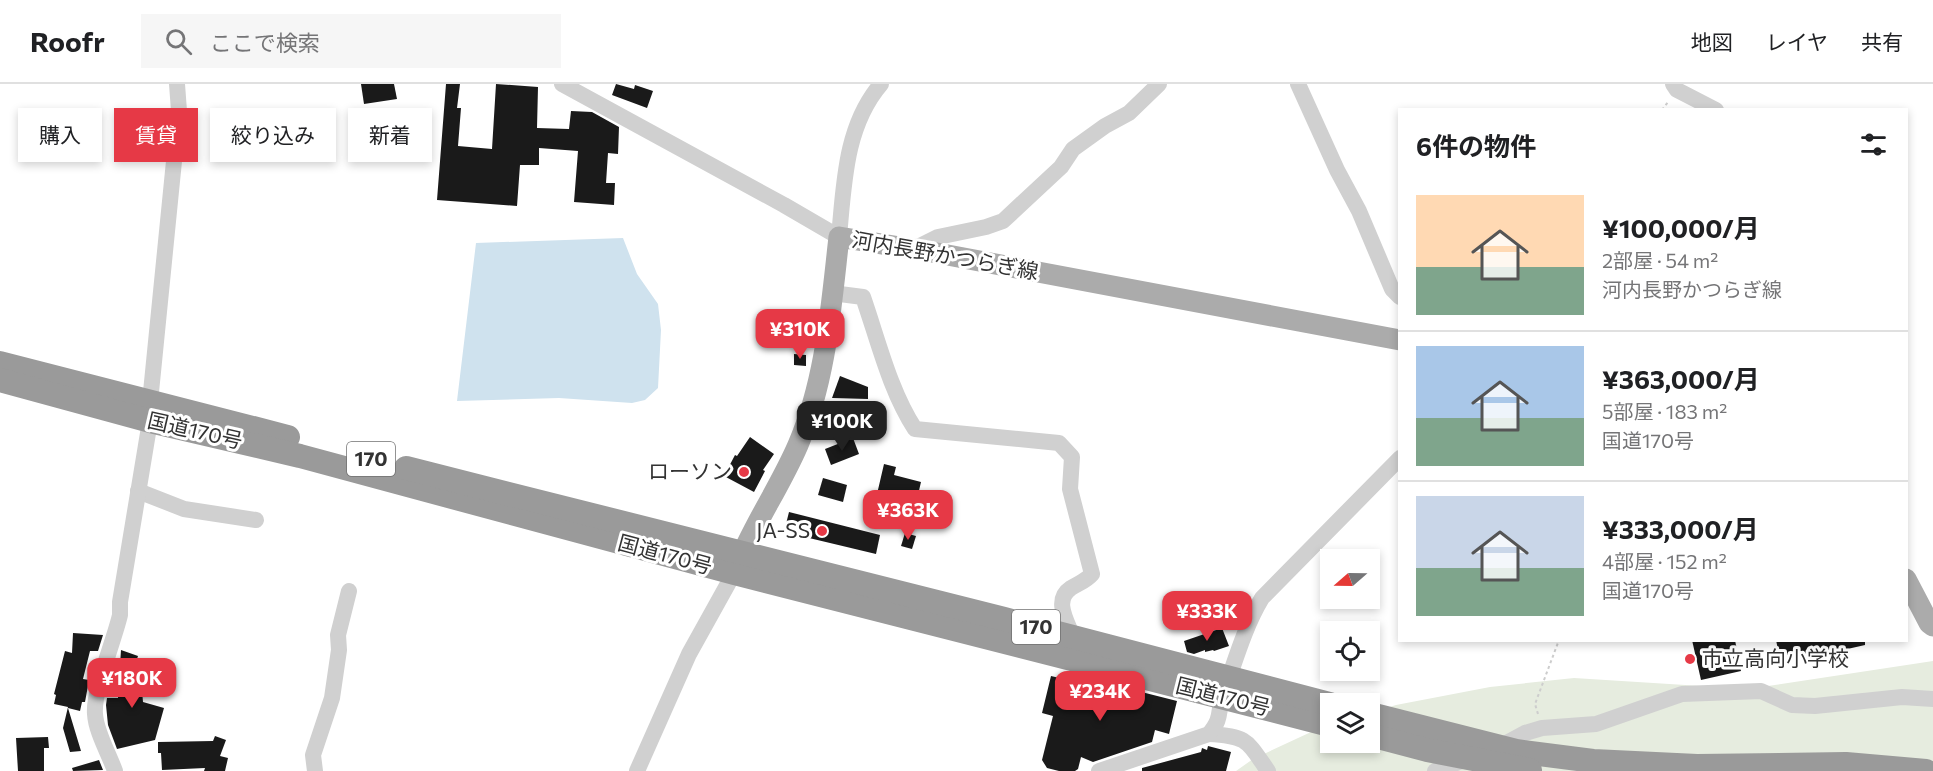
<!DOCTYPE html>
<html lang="ja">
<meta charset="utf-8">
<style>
body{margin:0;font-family:Commissioner,"Noto Sans JP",sans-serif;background:#f6f6f6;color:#202124;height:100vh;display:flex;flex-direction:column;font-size:22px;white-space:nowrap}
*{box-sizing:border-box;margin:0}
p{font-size:20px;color:#757577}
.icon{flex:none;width:33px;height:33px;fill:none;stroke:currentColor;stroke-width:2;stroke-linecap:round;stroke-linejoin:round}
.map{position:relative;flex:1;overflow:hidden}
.panel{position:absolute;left:1398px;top:24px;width:510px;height:534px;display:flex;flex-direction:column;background:#fff;border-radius:0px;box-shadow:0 3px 9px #0003}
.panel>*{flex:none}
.banner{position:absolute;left:18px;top:24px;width:570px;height:54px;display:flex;gap:12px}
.needle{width:39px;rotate:250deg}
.fabs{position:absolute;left:1320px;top:465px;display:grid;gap:12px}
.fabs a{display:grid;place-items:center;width:60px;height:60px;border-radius:0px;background:#fff;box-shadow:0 3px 9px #0003;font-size:30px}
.price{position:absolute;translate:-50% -51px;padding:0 14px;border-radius:12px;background:#e63946;color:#fff;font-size:20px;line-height:39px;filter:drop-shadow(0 2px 3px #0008)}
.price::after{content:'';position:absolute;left:50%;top:36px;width:18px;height:14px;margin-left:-9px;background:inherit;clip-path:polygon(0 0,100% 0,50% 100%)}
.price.active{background:#222;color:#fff}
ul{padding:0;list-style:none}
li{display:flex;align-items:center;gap:18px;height:150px;padding:0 18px}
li+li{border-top:2px solid #e0e0e0}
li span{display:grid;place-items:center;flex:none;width:168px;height:120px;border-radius:0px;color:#555}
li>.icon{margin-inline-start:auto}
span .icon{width:72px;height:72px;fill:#fffc;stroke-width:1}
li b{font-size:26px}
h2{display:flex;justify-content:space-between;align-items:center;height:72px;padding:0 18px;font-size:26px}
.tag{padding:0 21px;border-radius:0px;background:#fff;box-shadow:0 3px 9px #0003;font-size:21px;line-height:54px}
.tag.active{background:#e63946;color:#fff}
header{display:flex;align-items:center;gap:36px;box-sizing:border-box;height:84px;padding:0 30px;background:#fff;border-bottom:2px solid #e0e0e0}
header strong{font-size:28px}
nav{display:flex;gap:33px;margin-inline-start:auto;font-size:21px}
.search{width:420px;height:54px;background:#f6f6f6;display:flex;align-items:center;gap:15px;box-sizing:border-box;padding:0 21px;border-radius:0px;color:#757577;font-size:22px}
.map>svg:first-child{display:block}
</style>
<header>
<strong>Roofr</strong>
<div class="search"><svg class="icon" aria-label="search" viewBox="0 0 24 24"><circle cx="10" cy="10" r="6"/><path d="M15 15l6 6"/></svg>ここで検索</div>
<nav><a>地図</a><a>レイヤ</a><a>共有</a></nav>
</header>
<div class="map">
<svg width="1933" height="687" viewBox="0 0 1933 687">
<rect width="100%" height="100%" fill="#fff"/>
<path fill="#e6ecdf" d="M1933,577V687H1236L1253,675L1324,642L1330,640V658H1370V629L1396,621L1490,603L1574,594L1701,602H1768Z"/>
<path fill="#cfe2ee" d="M623,154L637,190L658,220L661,246L658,304L645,316L632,319L559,314L457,317L476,159Z"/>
<g fill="#1a1a1a">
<path d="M361,0H394L397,15L364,20Z"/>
<path d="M446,0H460L457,24H461L458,62L492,65L496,0L538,3L537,44L569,45L571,27L592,28L619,43L618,70L608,69L606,99H615L614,121L574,118L578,67L539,64V81H520L517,122L437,116Z"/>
<path d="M616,0L634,5L635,1L653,7L647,24L612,11Z"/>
<path d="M794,270L806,271V282L794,281Z"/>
<path d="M840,292L868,303V315L832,314Z"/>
<path d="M750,353L774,370L763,386L765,387L754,408L724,392L735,371L737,372Z"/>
<path d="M853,354L859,370L831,381L825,365Z"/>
<path d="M884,380L896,383L894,391L921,398L914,428L886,421L885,426L874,423Z"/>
<path d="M823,394L847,401L843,418L818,411Z"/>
<path d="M789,428L880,451L876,470L784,448Z"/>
<path d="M905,449L916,452L912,465L901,462Z"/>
<path d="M1222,544L1229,562L1214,567L1213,566L1205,568V566L1194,570L1187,568L1184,557Z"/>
<path d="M73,549L103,551L98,567H90L83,595L89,596L85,618H82L80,627L68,624L81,667L70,668L63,644L68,623L54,620L56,611L54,610L65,567L72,569Z"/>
<path d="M1692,556H1735L1741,587L1701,596Z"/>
<path d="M1776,556H1865V561L1781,580Z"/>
<path d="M121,566L138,572L132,590L140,591L139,608L142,607L143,618L164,624L155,656L117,665L108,641L106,621L107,614H118Z"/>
<path d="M1051,592L1101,604L1102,598L1177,617L1169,650L1155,646L1152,658L1093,678L1081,673L1078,685L1075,687H1059L1047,684L1042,676L1053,632L1042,629Z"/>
<path d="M215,652L226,656L220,672L228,674L225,687H204L205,684L162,686L161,669H158V658L213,657Z"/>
<path d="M48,653L49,664H44V687H18L16,654Z"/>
<path d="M1208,662L1231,668L1226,687H1142V684L1201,668L1202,664L1207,666Z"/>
<path d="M99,676L103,686L73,687L72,684Z"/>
</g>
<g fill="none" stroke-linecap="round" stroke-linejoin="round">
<g stroke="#cdcdcd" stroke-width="2" stroke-dasharray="3 3" stroke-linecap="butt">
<path d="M1662,26L1668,18"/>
<path d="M1538,630L1535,620L1559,556"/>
</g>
<g stroke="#d0d0d0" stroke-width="16">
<path d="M562,0L784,121L839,153C844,100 845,42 881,0"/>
<path d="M1298,0L1337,86L1359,127L1392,205L1400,213"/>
<path d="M1673,0L1677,6L1716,26"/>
<path d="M914,165L938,153L986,143L1003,137L1061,83L1073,65L1105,42L1129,29L1159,0"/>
<path d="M832,209L863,213C878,256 890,307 915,345L1059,359L1072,373L1070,405L1092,490C1086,497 1079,499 1071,504C1053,516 1067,537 1073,553"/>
<path d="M150,318L179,27L177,0"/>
<path d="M138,407L184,425L256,436"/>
<path d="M1209,650C1248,652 1247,657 1268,687"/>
<path d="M1499,663L1525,649L1542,644L1596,640L1682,610L1761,607L1792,621L1815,622L1902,613L1933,615"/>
<path d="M115,687C109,670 96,648 95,630C93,607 114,557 120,531V518L150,337"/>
<path d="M315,687L313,671L332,614L339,566L338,551L349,507"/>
<path d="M637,687L689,570L734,489"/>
<path d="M1099,687L1209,650C1223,633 1217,629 1223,611C1235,578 1244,544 1262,514L1400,374"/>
<path d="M1435,687L1467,675"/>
</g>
<g stroke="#ababab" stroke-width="21">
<path d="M736,484C753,441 780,403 798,361C826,296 831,223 839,153L937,169L1400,256"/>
<path d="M1906,495L1929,539L1933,542"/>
</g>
<g stroke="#9a9a9a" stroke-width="24">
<path d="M0,279L288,353"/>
<path d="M0,296L150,337L300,372L734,489L1330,641"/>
<path d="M406,384L1004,535L1330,620"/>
<path d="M1370,630L1516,667L1593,677L1697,682L1846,680L1926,687"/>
<path d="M1370,651L1427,666L1530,686"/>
</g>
</g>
<g fill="#e63946" stroke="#fff" stroke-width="2">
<circle cx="744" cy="388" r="6"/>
<circle cx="822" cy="447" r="6"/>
<circle cx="1690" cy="575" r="6"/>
</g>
<g text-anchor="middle" stroke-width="6" stroke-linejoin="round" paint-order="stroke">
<g fill="#fff" stroke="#707070" stroke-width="1.5">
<rect x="347" y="358" width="48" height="34" rx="4.5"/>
<rect x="1012" y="526" width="48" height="34" rx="4.5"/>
</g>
<g font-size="20" font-weight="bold" fill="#333">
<text x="371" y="382">170</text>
<text x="1036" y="550">170</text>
</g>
<g font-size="21" fill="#333" stroke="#fff">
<text transform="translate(945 172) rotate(10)" y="7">河内長野かつらぎ線</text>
<text transform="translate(195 347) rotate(13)" y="7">国道170号</text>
<text transform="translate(665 471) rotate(15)" y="7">国道170号</text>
<text transform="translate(1223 613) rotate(14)" y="7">国道170号</text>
</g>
<g font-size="21" fill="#333" stroke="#fff" text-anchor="end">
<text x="732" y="395">ローソン</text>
<text x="810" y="454">JA-SS</text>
<text x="1702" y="582" text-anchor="start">市立高向小学校</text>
</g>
</g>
</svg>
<div class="fabs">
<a><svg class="needle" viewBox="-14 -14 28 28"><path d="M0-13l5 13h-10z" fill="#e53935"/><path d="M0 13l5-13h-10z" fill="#757577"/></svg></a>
<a><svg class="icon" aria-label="locate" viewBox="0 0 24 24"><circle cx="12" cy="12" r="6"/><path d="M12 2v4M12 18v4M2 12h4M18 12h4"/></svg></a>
<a><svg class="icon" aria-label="layers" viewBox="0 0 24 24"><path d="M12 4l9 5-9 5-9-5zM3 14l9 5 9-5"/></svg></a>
</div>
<b class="price" style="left:800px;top:276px">¥310K</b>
<b class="price active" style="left:842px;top:368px">¥100K</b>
<b class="price" style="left:908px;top:457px">¥363K</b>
<b class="price" style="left:1207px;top:558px">¥333K</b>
<b class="price" style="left:132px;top:625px">¥180K</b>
<b class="price" style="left:1100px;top:638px">¥234K</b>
<div class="banner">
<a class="tag">購入</a>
<a class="tag active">賃貸</a>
<a class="tag">絞り込み</a>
<a class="tag">新着</a>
</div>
<section class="panel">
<h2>6件の物件<svg class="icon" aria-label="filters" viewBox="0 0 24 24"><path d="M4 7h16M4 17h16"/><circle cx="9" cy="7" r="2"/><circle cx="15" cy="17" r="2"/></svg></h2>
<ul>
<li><span style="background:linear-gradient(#ffd9b3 60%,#7fa58c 0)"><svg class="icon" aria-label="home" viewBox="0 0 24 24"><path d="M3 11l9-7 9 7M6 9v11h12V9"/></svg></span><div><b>¥100,000/月</b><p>2部屋 · 54 m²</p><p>河内長野かつらぎ線</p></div></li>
<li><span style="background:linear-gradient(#a9c7e8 60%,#7fa58c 0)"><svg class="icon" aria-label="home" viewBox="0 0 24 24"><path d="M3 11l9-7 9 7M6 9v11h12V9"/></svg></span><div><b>¥363,000/月</b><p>5部屋 · 183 m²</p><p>国道170号</p></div></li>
<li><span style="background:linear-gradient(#c9d6e8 60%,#7fa58c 0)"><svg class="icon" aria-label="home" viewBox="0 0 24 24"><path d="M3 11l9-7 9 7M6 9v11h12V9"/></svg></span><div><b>¥333,000/月</b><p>4部屋 · 152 m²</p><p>国道170号</p></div></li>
</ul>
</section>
</div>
